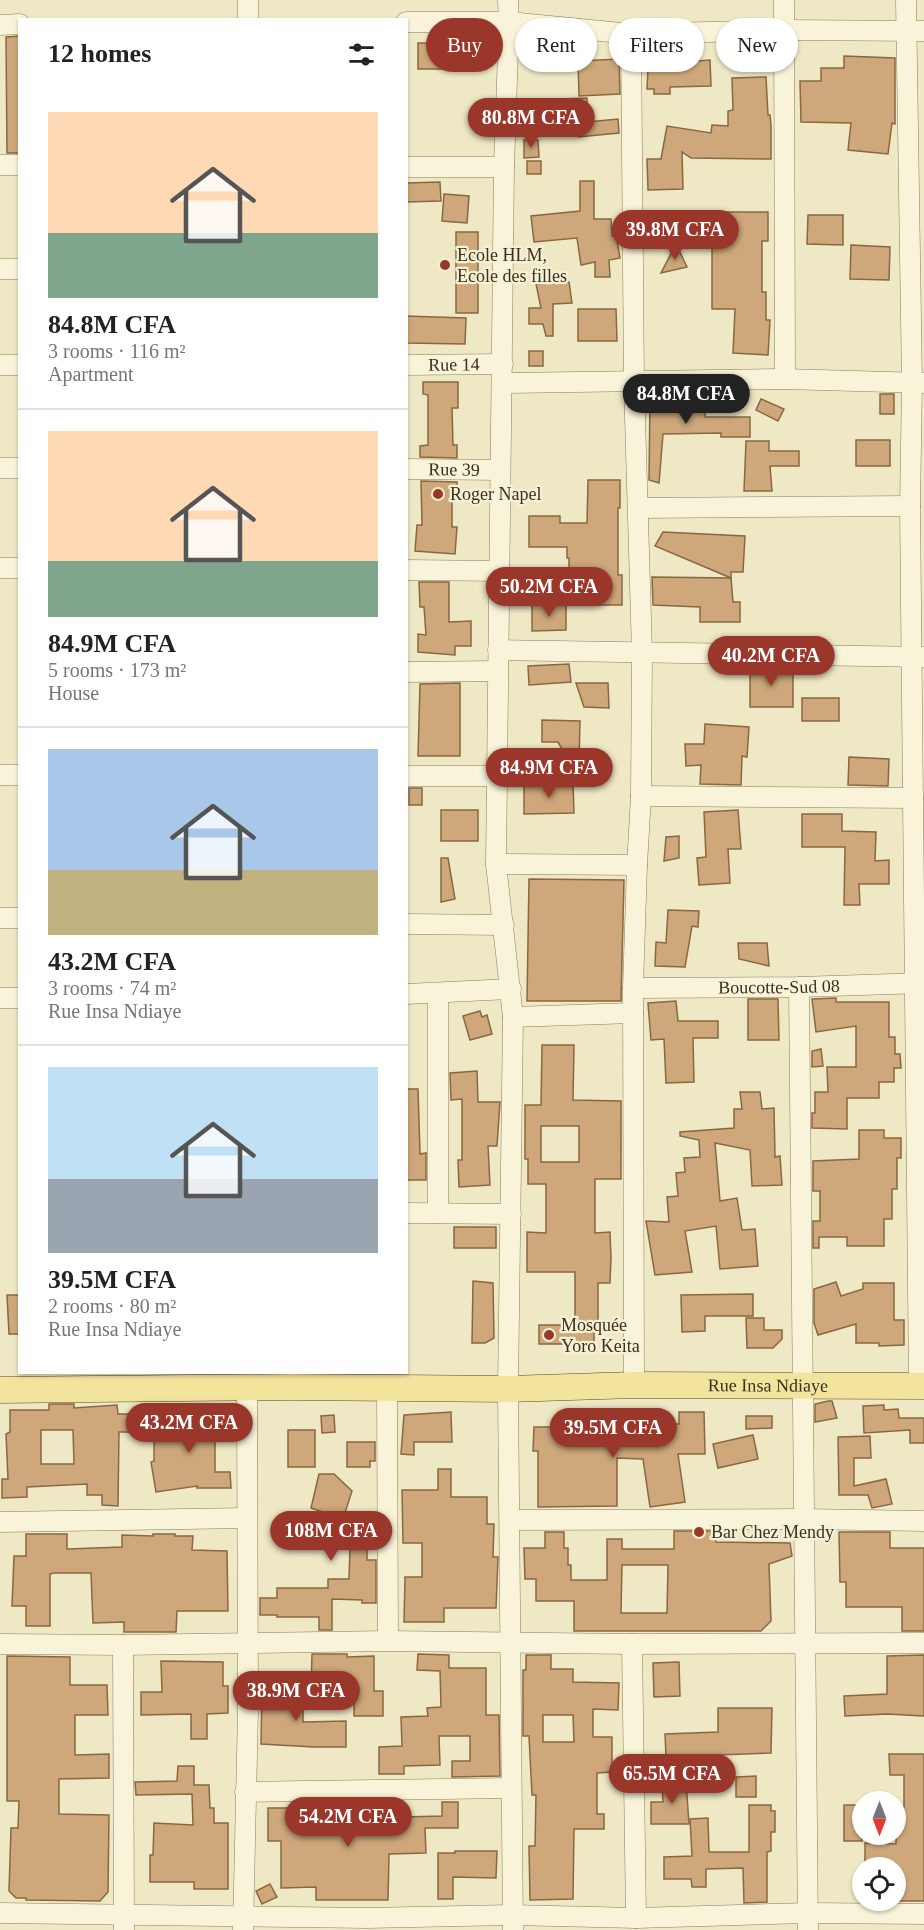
<!DOCTYPE html>
<meta charset="utf-8">
<style>
body{margin:0;font-family:Georgia,serif;background:#f2f2f2;color:#222;height:100vh;display:flex;flex-direction:column;font-size:22px;white-space:nowrap}
*{box-sizing:border-box;margin:0}
p{font-size:20px;color:#767676}
.icon{flex:none;width:33px;height:33px;fill:none;stroke:currentColor;stroke-width:2;stroke-linecap:round;stroke-linejoin:round}
.map{position:relative;flex:1;overflow:hidden}
.details{position:absolute;left:18px;top:18px;width:390px;height:1356px;display:flex;flex-direction:column;background:#fff;border-radius:0px;box-shadow:0 2px 4px #0004}
.details>*{flex:none}
.guide{position:absolute;left:426px;top:18px;width:408px;height:54px;display:flex;gap:12px}
.needle{width:39px;rotate:180deg}
.buttons{position:absolute;left:852px;top:1791px;display:grid;gap:12px}
.buttons a{display:grid;place-items:center;width:54px;height:54px;border-radius:50%;background:#fff;box-shadow:0 2px 4px #0004;font-size:30px}
.price{position:absolute;translate:-50% -51px;padding:0 14px;border-radius:21px;background:#9b372a;color:#fff;font-size:20px;line-height:39px;filter:drop-shadow(0 2px 3px #0008)}
.price::after{content:'';position:absolute;left:50%;top:36px;width:18px;height:14px;margin-left:-9px;background:inherit;clip-path:polygon(0 0,100% 0,50% 100%)}
.price.selected{background:#222;color:#fff}
ul{padding:0;list-style:none}
li{display:grid;align-content:center;gap:12px;height:318px;padding:0 30px}
li+li{border-top:2px solid #e0e0e0}
li span{display:grid;place-items:center;height:186px;border-radius:0px;color:#555}
li>.icon{margin-inline-start:auto}
span .icon{width:108px;height:108px;fill:#fffc;stroke-width:1}
li b{font-size:26px}
h2{display:flex;justify-content:space-between;align-items:center;height:72px;padding:0 30px;font-size:26px}
.pill{padding:0 21px;border-radius:27px;background:#fff;box-shadow:0 2px 4px #0004;font-size:21px;line-height:54px}
.pill.selected{background:#9b372a;color:#fff}
.map>svg:first-child{display:block}
</style>
<div class="map">
<svg width="924" height="1930" viewBox="0 0 924 1930">
<rect width="100%" height="100%" fill="#efe8c5"/>
<g fill="#cea87b" stroke="#8a6740" stroke-width="1.5" fill-rule="evenodd">
<path d="M20,36V153H7L6,37Z"/>
<rect x="418" y="43" width="49" height="26"/>
<path d="M844,56L895,58V124L892,123L888,154L848,150L851,123L801,122L800,81H821V68H844Z"/>
<path d="M619,59L620,94L579,96L578,61Z"/>
<path d="M710,60L711,86L670,87V94H654V89H647L648,69H655V64Z"/>
<path d="M766,77L768,115H770L771,126V159L691,158L682,152L683,189L648,190L647,159H661L667,126L711,133L712,125L728,126V111L733,110L732,78Z"/>
<path d="M587,98V119L538,120V107L560,106V99Z"/>
<path d="M618,119L619,133L578,137L577,123Z"/>
<path d="M524,140H538L539,157L524,158Z"/>
<rect x="527" y="161" width="14" height="13"/>
<path d="M580,181H594V219H611L612,236L616,235L620,258L609,260L610,277H595V262L581,265L577,238L534,242L531,216L580,211Z"/>
<path d="M440,182L441,201L406,202V183Z"/>
<path d="M444,194L469,196L467,223L442,221Z"/>
<path d="M709,212H768V241H762V292H766V320H770L768,355L733,353L735,309H712V241H709Z"/>
<path d="M808,215H843V245L807,244Z"/>
<rect x="456" y="232" width="22" height="81"/>
<path d="M676,244L687,267L661,273Z"/>
<path d="M851,245L890,247L889,280L850,279Z"/>
<path d="M569,282L572,303L553,304V336H546L543,324H529V308H541L536,284Z"/>
<path d="M578,309H616L617,341H578Z"/>
<path d="M406,316L466,318L465,344L406,343Z"/>
<rect x="529" y="351" width="14" height="15"/>
<path d="M423,382H458V408H452L453,445H457V458L420,457V446L428,445V395L423,394Z"/>
<rect x="880" y="394" width="14" height="20"/>
<path d="M705,396V417H750V437H721V433L663,434L659,483L649,480L650,398Z"/>
<path d="M761,399L784,409L778,421L756,410Z"/>
<rect x="856" y="440" width="34" height="26"/>
<path d="M746,441H769V451H799V466H770L772,491H744Z"/>
<path d="M588,480H620V508H618V575H622V605H569V558H567V547H529V516H560V523H587Z"/>
<path d="M421,481L457,482V491H452V527H457L455,554L415,551L417,525H422Z"/>
<path d="M663,532L745,536L743,572H731V578L655,546Z"/>
<path d="M652,577L731,578L733,602H740V622H700V607L653,605Z"/>
<path d="M419,582H449V622L471,621V646H455V655L418,652V634L426,635L424,607H420Z"/>
<path d="M566,604V630L532,631V605Z"/>
<path d="M569,664L571,682L529,685L528,666Z"/>
<rect x="750" y="667" width="43" height="40"/>
<path d="M460,683V756H418L420,684Z"/>
<path d="M576,683H608L609,708L584,707Z"/>
<rect x="802" y="698" width="37" height="23"/>
<path d="M542,720L580,721L579,764H596L601,778L580,780L558,742H542Z"/>
<path d="M705,724L749,727L747,757L742,756L741,785L700,784L701,765L686,766L685,744H704Z"/>
<path d="M849,757L889,759L888,786L848,785Z"/>
<path d="M573,783L574,813L524,814V784Z"/>
<rect x="409" y="788" width="13" height="17"/>
<rect x="441" y="810" width="37" height="31"/>
<path d="M738,810L741,849H728L730,883L699,885L697,858L706,857L704,812Z"/>
<path d="M802,814H842V831L876,832L875,861L889,860V884H859L860,905H844L845,847H802Z"/>
<path d="M679,836V858L664,861L666,837Z"/>
<path d="M441,858H448L455,899L441,902Z"/>
<path d="M529,879L624,880L621,1001H527Z"/>
<path d="M668,910L699,911L698,927L692,926L685,967L655,966L656,942L666,943Z"/>
<path d="M738,943H767L769,966L739,959Z"/>
<path d="M836,998V1002H889V1037H895V1054H900L901,1068H894V1082H879V1098H847V1129L812,1128V1113H815V1092H828L827,1067H856V1026L816,1032L812,999Z"/>
<path d="M748,999H778L779,1040H748Z"/>
<path d="M676,1001L678,1021H718V1038H693L694,1082L666,1083L664,1039L651,1040L648,1003Z"/>
<path d="M480,1011L482,1017L487,1015L492,1034L470,1040L463,1016Z"/>
<path d="M542,1045H574L573,1100L621,1101V1179H595V1233L610,1232L611,1258L610,1283H598V1324H594V1348H576V1344H539V1325H575V1272H527V1232L546,1233V1184H528V1159H525V1105H541ZM541,1126H579V1162H541Z"/>
<path d="M821,1049L823,1066L812,1067V1051Z"/>
<path d="M477,1071L478,1102H500L497,1146H488L490,1185L459,1187L458,1160H462V1099L451,1100L450,1073Z"/>
<path d="M406,1089H418L420,1154L426,1153V1180H406Z"/>
<path d="M740,1092H760L762,1109L774,1108L775,1157L780,1156L782,1185L752,1186L750,1150L715,1143L720,1201L737,1198L742,1230L755,1229L758,1266L720,1269L716,1226L685,1231L692,1272L655,1275L646,1221L669,1222L667,1197L678,1196L676,1173L685,1172L684,1158L700,1157L699,1140L680,1136V1132L734,1128V1109H742Z"/>
<path d="M859,1130H884V1138H901V1158H897V1189H892V1219H884V1246H847V1237H819V1248H813V1221H820V1191H813V1161L859,1159Z"/>
<rect x="454" y="1227" width="42" height="21"/>
<path d="M473,1281L493,1283L494,1338L485,1343H472Z"/>
<path d="M836,1282L841,1296L863,1289V1283H894V1320H904V1345L879,1346V1343H856V1324L818,1335L814,1323V1289Z"/>
<path d="M753,1294V1316H705V1331L682,1332L681,1295Z"/>
<path d="M7,1295H20V1334H9Z"/>
<path d="M746,1318H764V1330H782V1339L773,1348H747Z"/>
<path d="M828,1401H832L837,1418L815,1422V1404Z"/>
<path d="M49,1404H74V1408L117,1405L118,1414H143V1432H119L118,1506L102,1505V1495H87V1484L27,1487V1497L2,1498V1479H8L6,1434L10,1432V1410H49ZM41,1430H73L74,1464H41Z"/>
<path d="M201,1405H215V1472H230L231,1488H197V1486L156,1492L151,1462L154,1461V1432H178V1427H184V1408H201Z"/>
<path d="M884,1405V1410L898,1409L899,1418H924V1443H910V1430L864,1433L863,1406Z"/>
<path d="M451,1412L452,1442H414V1455L401,1454L404,1415Z"/>
<path d="M679,1412H704L705,1454H678L685,1502L650,1507L643,1459L617,1458V1506L538,1507V1451H533L534,1427H558V1415H582V1428H591V1432L623,1433L622,1413H648V1424H679Z"/>
<path d="M334,1415L335,1432L322,1433L321,1416Z"/>
<path d="M746,1416H772V1428L746,1429Z"/>
<rect x="288" y="1430" width="27" height="37"/>
<path d="M753,1435L758,1459L718,1468L713,1444Z"/>
<path d="M870,1436L871,1458H854V1486L886,1479L892,1504L872,1508L868,1495H839L838,1437Z"/>
<path d="M347,1442H375V1461H370V1467H347Z"/>
<path d="M438,1469H451V1497H487V1524H494L493,1557H498L496,1608H444V1622H404L405,1577H422V1543H403L402,1490H438Z"/>
<path d="M319,1474H334L352,1491L342,1522H367V1560H376V1603H362V1600L332,1599V1630H319V1617H277V1615H260V1598H277V1588H328V1579H349L350,1548L326,1547V1513L311,1508Z"/>
<path d="M674,1531H716V1542L790,1543L792,1556L769,1564L771,1621L761,1631H574V1601H536V1579H525L524,1548H545V1532H564V1548H568V1565H571V1580H607V1539H622V1549H674ZM622,1565H668L667,1613H621Z"/>
<path d="M839,1532H890V1548H924V1631H902V1607H846V1582H840Z"/>
<path d="M26,1534H67V1549L122,1547V1535L153,1536V1534H175V1536H193L192,1550L227,1551L228,1611H177L176,1632H124V1622L93,1623L91,1573H54L50,1574V1626H26V1606H12L14,1556H26Z"/>
<path d="M312,1654H347V1657L374,1656V1691H383V1716H354V1690H311Z"/>
<path d="M418,1654L449,1655V1668H486V1715H499L500,1776L452,1777V1761H470V1736H439L440,1765L404,1766V1774H379V1747L402,1746L401,1717L428,1716L427,1708L441,1707L440,1671L417,1670Z"/>
<path d="M526,1655H551V1669H573V1682L619,1683L618,1710L593,1709V1737H612V1772L597,1773V1814H604V1829H574L573,1899L530,1900L529,1846H535L536,1795H532L529,1736H523V1670H526ZM543,1715H573L574,1742H543Z"/>
<path d="M924,1655V1716L887,1714L845,1716L844,1696L887,1694V1656Z"/>
<path d="M7,1656L70,1657V1685H107L108,1715H75V1755L109,1754V1778L59,1779V1814L109,1815L108,1892L100,1901L26,1900V1898H16L9,1891L11,1828H18L19,1801H7Z"/>
<path d="M161,1661L223,1662V1686H228V1713L207,1714V1739H191V1714L141,1715V1692H162Z"/>
<path d="M679,1662L680,1696L654,1697L653,1663Z"/>
<path d="M262,1688H303V1722L346,1721V1747H314L261,1744Z"/>
<path d="M718,1708H772L771,1753L666,1757L665,1734L718,1732Z"/>
<path d="M889,1754H924V1901H896V1868H865V1843L896,1844V1807H904V1775H890Z"/>
<path d="M178,1766H194V1785H209L210,1808H214V1823H228V1889H194V1882H150V1855H153L154,1823L193,1825L192,1794L136,1795L135,1782L177,1781Z"/>
<path d="M756,1776V1797H736V1777Z"/>
<path d="M686,1781L689,1824H651V1802H663L662,1783Z"/>
<path d="M442,1802H458V1828H425L426,1853L389,1854L388,1900H316V1887L281,1888V1841H268V1808H315V1803H330V1819H380V1803H401L402,1817L442,1816Z"/>
<path d="M749,1805H771V1811H775V1832H771V1851L767,1852V1902L744,1903L743,1868L706,1869V1887H692L691,1879H664V1857L692,1856L690,1819L708,1818L709,1852H749Z"/>
<rect x="844" y="1805" width="18" height="36"/>
<path d="M455,1851H497L496,1878L453,1877V1899H438V1853H455Z"/>
<path d="M270,1884L277,1897L262,1904L256,1891Z"/>
</g>
<g fill="none" stroke-linecap="round" stroke-linejoin="round">
<defs>
<g id="minor">
<path d="M248,0V20"/>
<path d="M508,0L509,22L504,167L496,864L513,1017L508,1389L513,1930"/>
<path d="M784,0L785,379"/>
<path d="M906,0L912,383L910,506L919,1386"/>
<path d="M406,22H509L631,34L784,30L924,31"/>
<path d="M0,25L20,24"/>
<path d="M631,34L634,383L642,653L641,796L637,865L633,988L634,1385"/>
<path d="M0,165H20"/>
<path d="M406,167H504"/>
<path d="M0,269H20"/>
<path d="M0,365H20"/>
<path id="s1" d="M406,365L503,364"/>
<path d="M503,383L785,379L924,383"/>
<path d="M0,468H20"/>
<path id="s2" d="M406,469L500,470"/>
<path d="M639,508L910,506"/>
<path d="M0,568H20"/>
<path d="M406,570L500,571"/>
<path d="M498,650L924,657"/>
<path d="M406,672L497,671"/>
<path d="M0,775H20"/>
<path d="M406,776H497"/>
<path d="M641,796L913,798"/>
<path d="M496,864L637,865"/>
<path d="M0,918H20"/>
<path d="M406,924L504,925"/>
<path d="M799,987L808,1930"/>
<path id="s3" d="M633,988L799,987L924,983"/>
<path d="M406,994L511,989"/>
<path d="M0,998H20"/>
<path d="M513,1017L633,1013"/>
<path d="M406,1213L511,1214"/>
<path d="M438,1213V993"/>
<path d="M387,1387L388,1641"/>
<path d="M510,1520L803,1519L924,1521"/>
<path d="M0,1522L247,1518"/>
<path d="M0,1644L123,1645L388,1641L632,1644L924,1643"/>
<path d="M632,1644L636,1918"/>
<path d="M123,1645L124,1930"/>
<path d="M245,1792L511,1788"/>
<path d="M0,1913L367,1918L512,1915L636,1918L808,1913L924,1914"/>
<path d="M243,1930L248,1711L247,1388"/>
</g>
<g id="major">
<path id="s4" d="M0,1390L292,1387L508,1389L634,1385L924,1386"/>
</g>
</defs>
<use href="#minor" stroke="#8b7b5b" stroke-width="21"/>
<use href="#major" stroke="#59482f" stroke-width="27"/>
<use href="#minor" stroke="#f9f4d9" stroke-width="20"/>
<use href="#major" stroke="#f2e39d" stroke-width="26"/>
</g>
<g fill="#9b372a" stroke="#f6f1d5" stroke-width="2">
<circle cx="445" cy="265" r="6"/>
<circle cx="438" cy="494" r="6"/>
<circle cx="549" cy="1335" r="6"/>
<circle cx="699" cy="1532" r="6"/>
</g>
<g text-anchor="middle" stroke-width="4.5" stroke-linejoin="round" paint-order="stroke">
<g font-size="18" fill="#3b301f" stroke="#f6f1d5" text-anchor="start">
<text x="457" y="261">Ecole HLM,<tspan x="457" dy="21">Ecole des filles</tspan></text>
<text x="450" y="500">Roger Napel</text>
<text x="561" y="1331">Mosquée<tspan x="561" dy="21">Yoro Keita</tspan></text>
<text x="711" y="1538">Bar Chez Mendy</text>
</g>
<g font-size="18" fill="#3b301f" stroke="#f6f1d5">
<text dy="6" stroke="none"><textPath href="#s1" startOffset="48">Rue 14</textPath></text>
<text dy="6" stroke="none"><textPath href="#s2" startOffset="48">Rue 39</textPath></text>
<text dy="6" stroke="none"><textPath href="#s3" startOffset="146">Boucotte-Sud 08</textPath></text>
<text dy="6" stroke="none"><textPath href="#s4" startOffset="768">Rue Insa Ndiaye</textPath></text>
</g>
</g>
</svg>
<div class="buttons">
<a><svg class="needle" viewBox="-14 -14 28 28"><path d="M0-13l5 13h-10z" fill="#e53935"/><path d="M0 13l5-13h-10z" fill="#767676"/></svg></a>
<a><svg class="icon" aria-label="locate" viewBox="0 0 24 24"><circle cx="12" cy="12" r="6"/><path d="M12 2v4M12 18v4M2 12h4M18 12h4"/></svg></a>
</div>
<b class="price" style="left:531px;top:149px">80.8M CFA</b>
<b class="price" style="left:675px;top:261px">39.8M CFA</b>
<b class="price selected" style="left:686px;top:425px">84.8M CFA</b>
<b class="price" style="left:549px;top:618px">50.2M CFA</b>
<b class="price" style="left:771px;top:687px">40.2M CFA</b>
<b class="price" style="left:549px;top:799px">84.9M CFA</b>
<b class="price" style="left:189px;top:1454px">43.2M CFA</b>
<b class="price" style="left:613px;top:1459px">39.5M CFA</b>
<b class="price" style="left:331px;top:1562px">108M CFA</b>
<b class="price" style="left:296px;top:1722px">38.9M CFA</b>
<b class="price" style="left:672px;top:1805px">65.5M CFA</b>
<b class="price" style="left:348px;top:1848px">54.2M CFA</b>
<div class="guide">
<a class="pill selected">Buy</a>
<a class="pill">Rent</a>
<a class="pill">Filters</a>
<a class="pill">New</a>
</div>
<section class="details">
<h2>12 homes<svg class="icon" aria-label="filters" viewBox="0 0 24 24"><path d="M4 7h16M4 17h16"/><circle cx="9" cy="7" r="2"/><circle cx="15" cy="17" r="2"/></svg></h2>
<ul>
<li><span style="background:linear-gradient(#ffd9b3 65%,#7fa58c 0)"><svg class="icon" aria-label="home" viewBox="0 0 24 24"><path d="M3 11l9-7 9 7M6 9v11h12V9"/></svg></span><div><b>84.8M CFA</b><p>3 rooms · 116 m²</p><p>Apartment</p></div></li>
<li><span style="background:linear-gradient(#ffd9b3 70%,#7fa58c 0)"><svg class="icon" aria-label="home" viewBox="0 0 24 24"><path d="M3 11l9-7 9 7M6 9v11h12V9"/></svg></span><div><b>84.9M CFA</b><p>5 rooms · 173 m²</p><p>House</p></div></li>
<li><span style="background:linear-gradient(#a9c7e8 65%,#c2b280 0)"><svg class="icon" aria-label="home" viewBox="0 0 24 24"><path d="M3 11l9-7 9 7M6 9v11h12V9"/></svg></span><div><b>43.2M CFA</b><p>3 rooms · 74 m²</p><p>Rue Insa Ndiaye</p></div></li>
<li><span style="background:linear-gradient(#bfe0f5 60%,#9aa5b1 0)"><svg class="icon" aria-label="home" viewBox="0 0 24 24"><path d="M3 11l9-7 9 7M6 9v11h12V9"/></svg></span><div><b>39.5M CFA</b><p>2 rooms · 80 m²</p><p>Rue Insa Ndiaye</p></div></li>
</ul>
</section>
</div>
